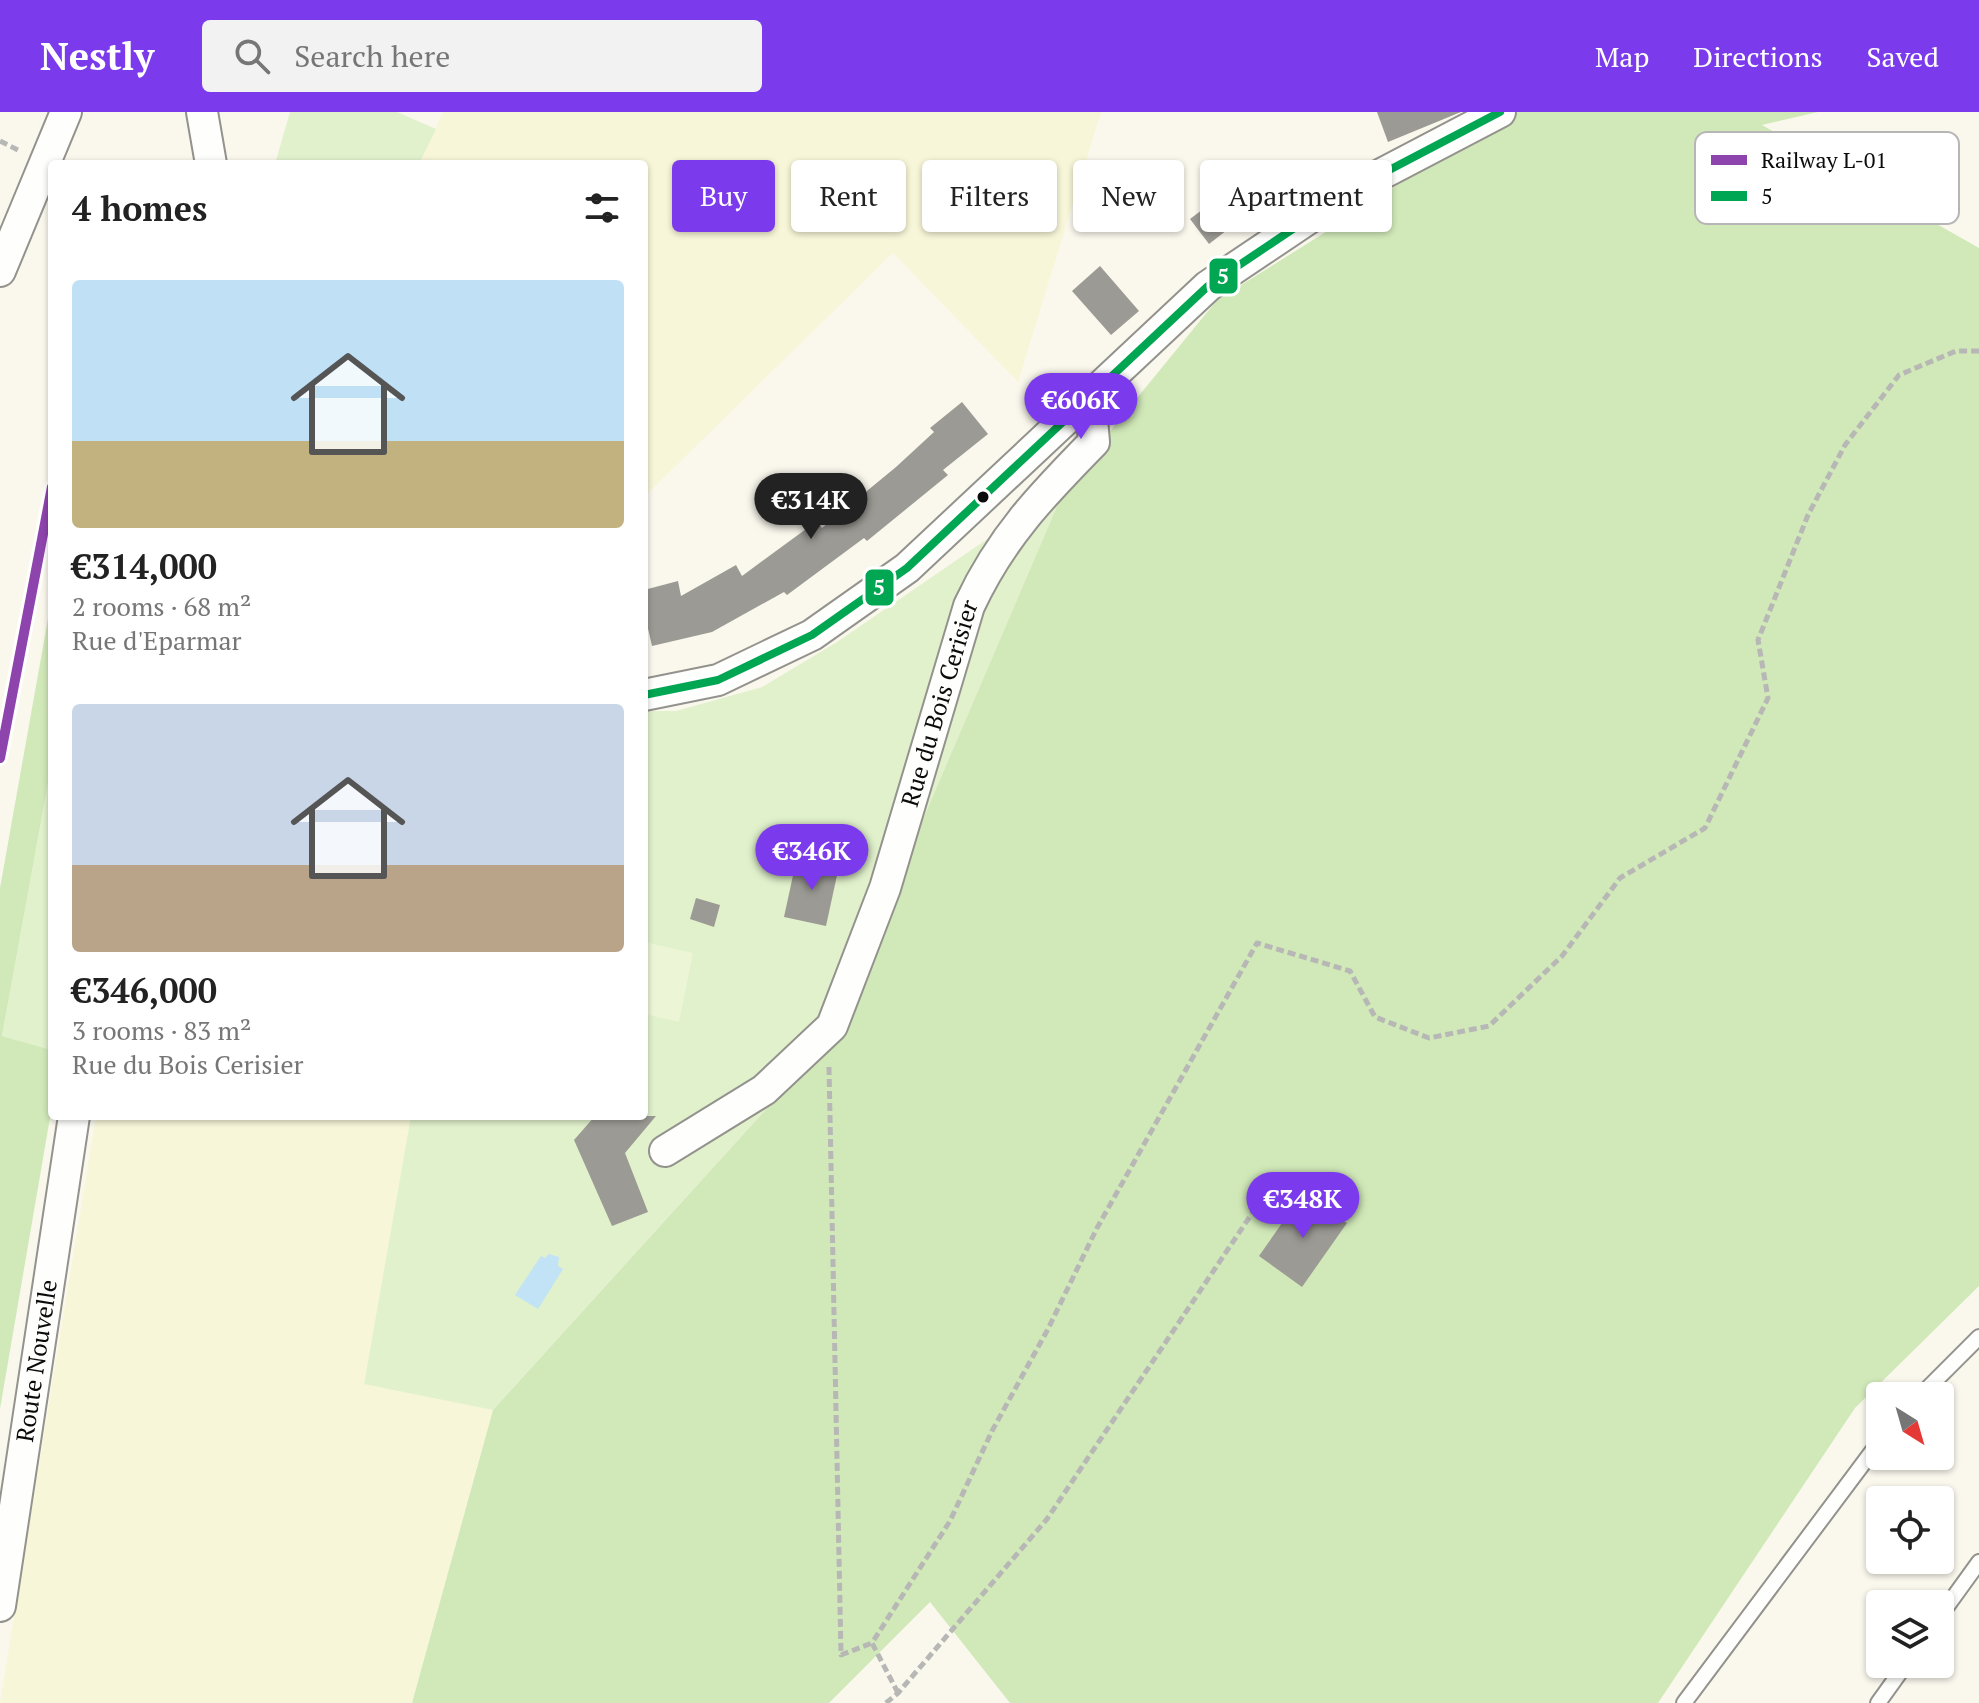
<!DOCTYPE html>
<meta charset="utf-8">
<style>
body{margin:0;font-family:"PT Serif",serif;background:#f2f2f2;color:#222;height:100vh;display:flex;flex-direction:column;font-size:30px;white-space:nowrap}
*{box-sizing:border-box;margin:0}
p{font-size:26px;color:#767676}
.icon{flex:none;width:44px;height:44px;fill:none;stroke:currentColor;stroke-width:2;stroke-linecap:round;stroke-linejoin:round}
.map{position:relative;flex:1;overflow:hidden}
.panel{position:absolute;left:48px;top:48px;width:600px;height:960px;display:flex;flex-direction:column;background:#fff;border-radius:8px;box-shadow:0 2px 6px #0004}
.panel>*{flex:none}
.top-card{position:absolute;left:672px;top:48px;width:760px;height:72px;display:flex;gap:16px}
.needle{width:52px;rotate:143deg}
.buttons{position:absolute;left:1866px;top:1270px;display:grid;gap:16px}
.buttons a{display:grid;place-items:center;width:88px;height:88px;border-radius:8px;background:#fff;box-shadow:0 2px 6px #0004;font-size:40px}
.price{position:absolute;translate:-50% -68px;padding:0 18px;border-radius:28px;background:#7c3aed;color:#fff;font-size:26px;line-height:52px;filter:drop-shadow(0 2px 4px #0008)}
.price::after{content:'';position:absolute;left:50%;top:48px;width:24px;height:18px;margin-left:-12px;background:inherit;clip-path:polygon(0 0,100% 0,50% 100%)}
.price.active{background:#222;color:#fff}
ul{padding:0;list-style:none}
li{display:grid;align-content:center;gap:16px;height:424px;padding:0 24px}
li span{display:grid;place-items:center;height:248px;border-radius:8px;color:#555}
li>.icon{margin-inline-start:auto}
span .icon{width:144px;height:144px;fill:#fffc;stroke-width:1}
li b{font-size:34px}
h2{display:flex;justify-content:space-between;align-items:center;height:96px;padding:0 24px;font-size:34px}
.tag{padding:0 28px;border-radius:8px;background:#fff;box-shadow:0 2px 6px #0004;font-size:28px;line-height:72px}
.tag.active{background:#7c3aed;color:#fff}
header{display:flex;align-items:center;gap:48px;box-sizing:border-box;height:112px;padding:0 40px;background:#7c3aed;color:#fff}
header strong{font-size:38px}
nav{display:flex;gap:44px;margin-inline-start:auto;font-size:28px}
.search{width:560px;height:72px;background:#f2f2f2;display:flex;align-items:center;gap:20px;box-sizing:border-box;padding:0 28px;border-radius:8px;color:#767676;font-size:30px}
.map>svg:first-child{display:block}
</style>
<header>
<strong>Nestly</strong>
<div class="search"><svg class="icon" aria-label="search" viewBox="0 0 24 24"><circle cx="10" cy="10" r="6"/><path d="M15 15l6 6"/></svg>Search here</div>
<nav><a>Map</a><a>Directions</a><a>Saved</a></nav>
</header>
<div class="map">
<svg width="1979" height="1591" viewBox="0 0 1979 1591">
<rect width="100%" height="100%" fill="#faf8ed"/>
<g fill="#f8f6d8">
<path d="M443,0H1101L1018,270L893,141L644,385V52H419Z"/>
<path d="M96,1004H411L364,1271L493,1298L412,1591H0Z"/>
</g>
<g fill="#e1f1cc">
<path d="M290,0H397L436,17L419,52H275Z"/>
<path d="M1066,373L828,929L493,1298L364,1272L411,1004H644V599H676L762,575L837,530Z"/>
<path d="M52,649V938L2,924Z"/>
</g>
<g fill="#d1e9b9">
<path d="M1480,0H1818L1762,13L1979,136V1174L1855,1296L1658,1591H1010L930,1490L829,1591H412L493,1298L828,929L1066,373L1217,188L1385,83Z"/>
<path d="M52,484V649L2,924L52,938V994L0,1297V776Z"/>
</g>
<path fill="#ecf5d6" d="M644,830L693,841L679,910L644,902Z"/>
<path fill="#c2e2f6" d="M549,1142L559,1145L558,1154L563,1157L538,1197L515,1183L541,1144L545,1146Z"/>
<g fill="#9c9a94">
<path d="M1377,0H1461L1388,30Z"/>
<path d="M1244,66L1262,91L1209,132L1190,107Z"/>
<path d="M1100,154L1139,199L1111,223L1072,179Z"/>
<path d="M962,290L988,322L943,358L948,363L867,429L864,426L787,483L784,480L712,520L652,534L644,499V478L678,469L681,484L736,453L742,464L817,409L822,416L896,355L934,320L930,316Z"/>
<path d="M797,745L839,754L826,814L784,805Z"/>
<path d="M696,786L720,793L714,815L690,807Z"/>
<path d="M595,1004H656L625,1041L648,1100L612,1114L574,1028Z"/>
<path d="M1303,1081L1347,1111L1302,1175L1259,1144Z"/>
</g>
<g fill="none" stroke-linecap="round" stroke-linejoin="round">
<defs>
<g id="lane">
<path d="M1920,1284L1979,1225"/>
<path d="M1940,1504L1979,1450"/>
<path d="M1684,1591L1880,1329"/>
<path d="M1878,1591L1906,1552"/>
</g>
<g id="street">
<path d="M202,0L211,52"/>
<path d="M0,159L66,0"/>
<path d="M644,583L718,568L812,523L907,456L1208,174L1351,78L1500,0"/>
<path id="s1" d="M665,1039L764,978L832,914L885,776L969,494C1001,425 1042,383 1094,330L1090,284"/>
<path id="s2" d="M0,1494L74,1004"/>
</g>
</defs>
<use href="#lane" stroke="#93928d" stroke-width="18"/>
<use href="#street" stroke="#93928d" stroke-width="34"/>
<g stroke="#b7b7b5" stroke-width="5" stroke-dasharray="8 4" stroke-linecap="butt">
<path d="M0,29L20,39"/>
<path d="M829,955L841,1543L872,1531"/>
<path d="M898,1581L872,1531L950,1409L992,1319L1048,1217L1097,1116L1257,831L1350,859L1375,905L1429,926L1489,914L1562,844L1620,766L1705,716L1768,586L1758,528L1808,403L1845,333L1899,263L1956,239H1979"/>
<path d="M886,1591L898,1581L1047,1407L1257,1094"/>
</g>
<use href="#lane" stroke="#fefefc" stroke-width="14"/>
<use href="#street" stroke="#fefefc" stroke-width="30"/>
<defs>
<path id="bus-1" d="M644,583L718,568L812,523L907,456L1208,174L1351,78L1500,0"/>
</defs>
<use href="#bus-1" stroke="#fff" stroke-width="14"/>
<use href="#bus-1" stroke="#00a651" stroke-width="8"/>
<defs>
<path id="rail-1" d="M0,646L52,375"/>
</defs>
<use href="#rail-1" stroke="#fff" stroke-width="16"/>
<use href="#rail-1" stroke="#8e44ad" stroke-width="10"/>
</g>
<circle fill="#0b0b0b" stroke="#fff" stroke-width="3" cx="983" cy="385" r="7"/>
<g text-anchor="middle" stroke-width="8" stroke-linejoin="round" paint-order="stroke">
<g font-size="24" fill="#0b0b0b" stroke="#fff">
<text dy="8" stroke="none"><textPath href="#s1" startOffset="550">Rue du Bois Cerisier</textPath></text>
<text dy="8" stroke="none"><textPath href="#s2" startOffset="248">Route Nouvelle</textPath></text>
</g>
</g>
<rect x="1695" y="20" width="264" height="92" rx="12" fill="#fff" stroke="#b6b6b6" stroke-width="2"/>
<rect x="1711" y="43" width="36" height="10" fill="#8e44ad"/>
<rect x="1711" y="79" width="36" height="10" fill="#00a651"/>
<g font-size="22" fill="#0b0b0b">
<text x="1761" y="56">Railway L-01</text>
<text x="1761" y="92">5</text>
</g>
<g stroke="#fff" stroke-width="3">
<rect x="1208" y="145" width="31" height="38" rx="8" fill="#00a651"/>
<rect x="864" y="456" width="31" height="39" rx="8" fill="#00a651"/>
</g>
<g font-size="22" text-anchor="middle" font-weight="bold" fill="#fff">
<text x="1223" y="172">5</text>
<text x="879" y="483">5</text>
</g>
</svg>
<div class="buttons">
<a><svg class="needle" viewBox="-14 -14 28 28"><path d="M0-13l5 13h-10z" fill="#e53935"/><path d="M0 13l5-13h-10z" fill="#767676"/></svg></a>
<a><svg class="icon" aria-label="locate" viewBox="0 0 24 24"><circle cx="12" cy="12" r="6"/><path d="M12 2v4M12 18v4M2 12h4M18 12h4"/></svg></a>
<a><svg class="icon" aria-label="layers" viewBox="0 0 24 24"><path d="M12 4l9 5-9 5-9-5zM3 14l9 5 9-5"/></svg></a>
</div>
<b class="price" style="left:1081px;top:329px">€606K</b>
<b class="price active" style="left:811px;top:429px">€314K</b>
<b class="price" style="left:812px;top:780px">€346K</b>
<b class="price" style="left:1303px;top:1128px">€348K</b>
<div class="top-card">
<a class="tag active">Buy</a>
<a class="tag">Rent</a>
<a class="tag">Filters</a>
<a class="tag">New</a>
<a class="tag">Apartment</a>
</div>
<section class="panel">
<h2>4 homes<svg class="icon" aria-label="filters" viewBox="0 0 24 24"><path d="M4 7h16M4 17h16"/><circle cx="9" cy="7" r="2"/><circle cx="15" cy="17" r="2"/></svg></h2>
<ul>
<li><span style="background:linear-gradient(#bfe0f5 65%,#c2b280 0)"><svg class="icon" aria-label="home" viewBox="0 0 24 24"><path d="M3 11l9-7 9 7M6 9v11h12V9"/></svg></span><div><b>€314,000</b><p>2 rooms · 68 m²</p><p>Rue d'Eparmar</p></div></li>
<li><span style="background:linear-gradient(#c9d6e8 65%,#b9a48a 0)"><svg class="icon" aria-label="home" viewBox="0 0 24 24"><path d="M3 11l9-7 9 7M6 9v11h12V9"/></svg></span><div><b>€346,000</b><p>3 rooms · 83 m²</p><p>Rue du Bois Cerisier</p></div></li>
</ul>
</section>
</div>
